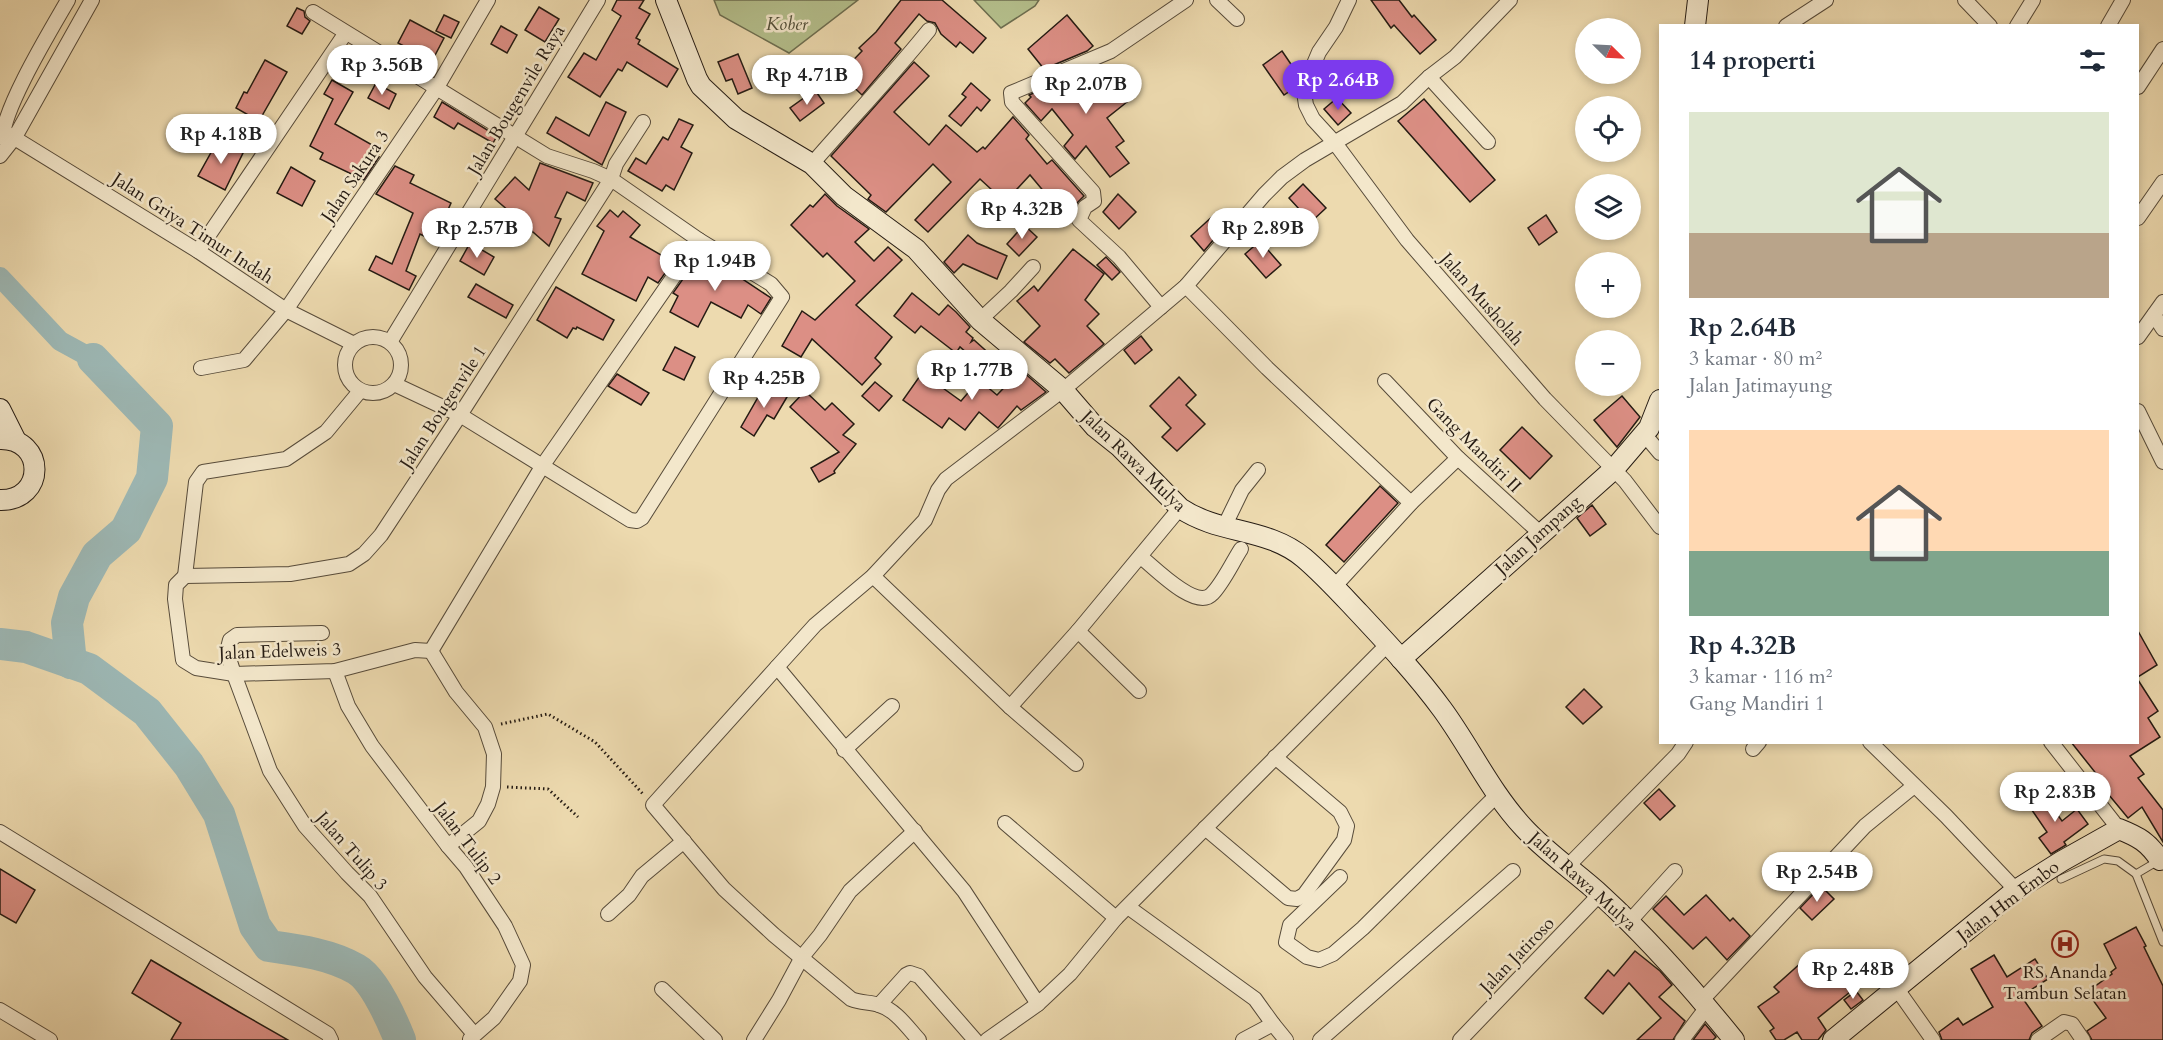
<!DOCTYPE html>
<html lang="id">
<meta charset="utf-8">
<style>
body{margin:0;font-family:Cardo,serif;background:#f6f6f7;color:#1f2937;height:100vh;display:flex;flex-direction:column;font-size:22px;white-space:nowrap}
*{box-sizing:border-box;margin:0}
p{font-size:20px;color:#747a83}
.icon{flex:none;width:33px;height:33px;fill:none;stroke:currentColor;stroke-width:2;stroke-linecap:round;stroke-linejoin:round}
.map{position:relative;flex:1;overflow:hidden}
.sheet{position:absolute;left:1659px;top:24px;width:480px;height:720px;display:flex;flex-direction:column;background:#fff;border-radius:0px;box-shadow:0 3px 9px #0003}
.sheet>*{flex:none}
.needle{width:39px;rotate:114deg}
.controls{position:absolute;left:1575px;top:18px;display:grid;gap:12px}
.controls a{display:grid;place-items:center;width:66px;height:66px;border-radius:50%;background:#fff;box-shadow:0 3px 9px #0003;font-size:30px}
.price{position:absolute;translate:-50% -51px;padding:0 14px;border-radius:21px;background:#fff;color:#222;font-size:20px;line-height:39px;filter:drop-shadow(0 2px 3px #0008)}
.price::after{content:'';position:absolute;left:50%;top:36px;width:18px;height:14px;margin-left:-9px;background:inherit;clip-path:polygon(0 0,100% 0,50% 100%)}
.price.on{background:#7c3aed;color:#fff}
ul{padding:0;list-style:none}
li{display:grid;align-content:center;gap:12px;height:318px;padding:0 30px}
li span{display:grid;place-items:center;height:186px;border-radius:0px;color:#555}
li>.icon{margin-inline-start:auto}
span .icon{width:108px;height:108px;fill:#fffc;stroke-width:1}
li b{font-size:26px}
h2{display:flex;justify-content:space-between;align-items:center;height:72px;padding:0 30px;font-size:26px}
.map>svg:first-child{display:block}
</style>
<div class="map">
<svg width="2163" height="1040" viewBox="0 0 2163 1040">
<rect width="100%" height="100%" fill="#eddaaf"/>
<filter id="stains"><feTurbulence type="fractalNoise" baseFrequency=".00333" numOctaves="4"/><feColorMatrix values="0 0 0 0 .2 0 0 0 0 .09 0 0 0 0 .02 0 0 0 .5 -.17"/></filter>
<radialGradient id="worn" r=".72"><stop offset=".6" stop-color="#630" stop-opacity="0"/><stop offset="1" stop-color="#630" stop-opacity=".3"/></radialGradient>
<g fill="#b5c08d" stroke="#6d6e50" stroke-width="1.5">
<path d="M714,0H858L789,53L720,15Z"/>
<path d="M974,0H1039L1035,6L1001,28Z"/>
</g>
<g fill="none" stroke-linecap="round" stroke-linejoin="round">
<path stroke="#9db8b5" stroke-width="20" d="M0,277L60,341L93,359"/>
<g stroke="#9db8b5" stroke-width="32">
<path d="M0,644L26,647L89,669L147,712L189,765L219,814L255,926L269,946C298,950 330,954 356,969C374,979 392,1020 400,1040"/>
<path d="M71,663L67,623L74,597L97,555L126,530L152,478L157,426L93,359"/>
</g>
</g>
<g fill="#dc8f85" stroke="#251b13" stroke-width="1.5">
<path d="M617,0H644L639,8L650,14L636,38L640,40L638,44L678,69L667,87L627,62L622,71L618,69L600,97L568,77L584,53L596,60L621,16L612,10Z"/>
<path d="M901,0H942L986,38L973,53L960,42L956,47L941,34L935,23L927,21L919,14L895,43L901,49L862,95L840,74L862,51L859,48L876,32Z"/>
<path d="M1371,0H1399L1412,17L1414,15L1436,40L1420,54L1394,25L1391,28Z"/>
<path d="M539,7L559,19L545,42L525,30Z"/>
<path d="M297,8L304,11L305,17L310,21L302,34L287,26Z"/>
<path d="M444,15L459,22L451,38L436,31Z"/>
<path d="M1067,15L1093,46L1087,51L1044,69L1028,49Z"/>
<path d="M410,20L444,38L432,61L398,43Z"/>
<path d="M501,26L517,35L507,53L491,44Z"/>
<path d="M1282,51L1299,76L1296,87L1284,95L1263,65Z"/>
<path d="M738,54L752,88L738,94L732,79L726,81L718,62Z"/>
<path d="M265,60L287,72L259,121L236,108L244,92L247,93Z"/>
<path d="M914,62L929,76L894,112L929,145L946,125L977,152L983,147L985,149L1013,117L1029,135L1026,139L1047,164L1052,160L1084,196L1077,203L1071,216L1064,222L1048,202L1051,200L1030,175L1005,202L980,179L928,232L915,220L951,182L933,164L886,212L868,199L871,195L831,156Z"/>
<path d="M1099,66L1127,102L1107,118L1124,141L1116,147L1129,163L1110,177L1086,146L1075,159L1064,146L1073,135L1052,109L1041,121L1025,103L1031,97L1029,95Z"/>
<path d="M332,80L353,92L335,124L381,150L377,157H379L364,180L320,159L323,153L310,146L333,99L324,94Z"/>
<path d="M376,83L396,94L389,109L368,98Z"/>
<path d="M971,83L990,100L981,111L977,107L961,126L949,116L966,97L962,94Z"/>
<path d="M815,90L824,103L800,121L790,108Z"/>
<path d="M1337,98L1351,113L1338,125L1324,109Z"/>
<path d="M1424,99L1495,180L1470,202L1398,121Z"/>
<path d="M442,102L497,136L493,143L458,123L454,129L434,117Z"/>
<path d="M606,102L626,112L602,165L547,133L556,117L589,136Z"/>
<path d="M679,119L693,125L681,147L692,153L674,190L666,185L662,191L628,171L636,158L646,164L663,137L668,140Z"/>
<path d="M218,140L243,153L225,190L198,176Z"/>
<path d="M540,163L593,183L585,201L567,192L555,217L561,219L549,246L495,199L515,177L529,190Z"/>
<path d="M395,166L414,175L410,183L451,203L434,241L420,234L406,271L416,276L409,290L369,270L376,256L392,264L413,213L376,194Z"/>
<path d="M291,167L315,181L302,206L277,193Z"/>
<path d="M1303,184L1326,208L1311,222L1289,198Z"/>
<path d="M825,194L837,206L869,229L855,242L874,261L888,247L902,260L856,305L892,337L875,358L881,364L862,385L812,339L801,357L782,346L802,311L815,320L855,281L827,253L823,257L791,225L810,205L813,207Z"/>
<path d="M1118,194L1136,212L1119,229L1103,212Z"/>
<path d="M610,210L618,217L623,211L640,225L630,237L673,262L658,283L648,277L636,301L582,274L604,231L597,226Z"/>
<path d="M1215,214L1225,226L1204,251L1191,236Z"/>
<path d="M1546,215L1557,232L1539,245L1528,228Z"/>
<path d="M1024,225L1037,237L1019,256L1007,244Z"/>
<path d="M968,235L977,243L1007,256L997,279L963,264L954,273L944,262Z"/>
<path d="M1260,241L1281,265L1266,278L1245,254Z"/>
<path d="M470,243L494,257L484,275L460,261Z"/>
<path d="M1073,249L1104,274L1085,300L1099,314L1087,326L1104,344L1069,373L1055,359L1050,363L1024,342L1040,326L1017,301L1034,286L1038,291Z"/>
<path d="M702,252L771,298L761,314L748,305L741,318L711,302L698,327L670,312L678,296L673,293Z"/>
<path d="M1106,257L1120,272L1112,280L1097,265Z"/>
<path d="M476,284L513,305L506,318L468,297Z"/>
<path d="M556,287L614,320L603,340L577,327L576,329L573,328L567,338L537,320Z"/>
<path d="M912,293L939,315L948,305L956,312L970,327L966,332L973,338L971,342L974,340L993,357L984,368L960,347L956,353L921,326L915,333L894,316Z"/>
<path d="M1141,336L1152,350L1135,364L1124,350Z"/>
<path d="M675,347L695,357L684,380L663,370Z"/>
<path d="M1021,370L1046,392L1021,410L1017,406L998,428L979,412L965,430L949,418L942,428L903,400L922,373L961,401L979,380L997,395Z"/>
<path d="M617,374L649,393L641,405L608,386Z"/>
<path d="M1179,377L1196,395L1186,405L1205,424L1177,451L1162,437L1171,428L1150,406Z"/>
<path d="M875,382L892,396L879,411L862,396Z"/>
<path d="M765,385L787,397L774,419L767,415L754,436L741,427Z"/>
<path d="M805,391L825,410L832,403L854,424L843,435L856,444L834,471L835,473L819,482L811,468L839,452L790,407Z"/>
<path d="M1622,396L1640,417L1617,447L1594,420Z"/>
<path d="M1522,427L1552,456L1530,479L1500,450Z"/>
<path d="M1380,486L1398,503L1344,562L1326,545Z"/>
<path d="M1592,505L1606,524L1590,536L1577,518Z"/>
<path d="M2138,631L2157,665L2138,677Z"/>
<path d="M2138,680L2158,711L2148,718L2160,737L2130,756L2144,774L2138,778L2163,810V842L2142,807L2128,818L2099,783L2102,781L2071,742H2138Z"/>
<path d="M1584,689L1602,707L1583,724L1566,707Z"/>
<path d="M1659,789L1675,806L1660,820L1644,803Z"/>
<path d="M2040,790L2062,821L2077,809L2088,824L2064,842L2066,845L2051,854L2039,838L2047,832L2025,800Z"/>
<path d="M0,869L35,890L16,923L0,914Z"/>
<path d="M1821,886L1834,899L1812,920L1800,908Z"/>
<path d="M1706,895L1730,921L1733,918L1750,936L1727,960L1706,937L1693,949L1653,909L1666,896L1684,915Z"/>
<path d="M2136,927L2146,946L2144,947L2163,986V1040H2092L2087,1031L2106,1018L2087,992L2112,974L2111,972L2116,968L2104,944Z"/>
<path d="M1635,951L1660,971L1672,985L1659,997L1685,1021L1673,1040H1637L1661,1018L1629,983L1603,1014L1585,998L1608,970L1614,976Z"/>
<path d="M1813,952L1831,973L1834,971L1850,992L1818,1018L1826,1030L1818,1040H1802L1797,1032L1784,1040H1776L1770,1031L1774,1028L1758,1007L1779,992L1774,987Z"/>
<path d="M1994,955L2007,977L2035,959L2048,979L2021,996L2042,1026L2032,1033L2029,1040H1942L1939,1032L1958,1018L1963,1025L1993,1007L1971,969Z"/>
<path d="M151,960L239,1012L288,1040H171L181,1023L132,993Z"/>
<path d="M1856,991L1863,1000L1851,1009L1844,1000Z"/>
<path d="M1705,1024L1716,1037L1713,1040H1693Z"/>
</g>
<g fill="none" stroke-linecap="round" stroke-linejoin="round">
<defs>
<g id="lane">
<path d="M2158,861L2136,874L2163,942"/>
<path d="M2061,879L2104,859L2118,861L2136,874"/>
</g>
<g id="street">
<path d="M1217,0L1237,19"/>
<path d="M1349,0L1336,27L1319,52L1305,85L1304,92L1306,105L1313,119L1335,143L1407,240L1545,399L1625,481L1660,527"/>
<path d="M1965,0L1990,26"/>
<path d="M313,12L547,156L593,171L611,179L699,240"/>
<path d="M1786,26L1826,0"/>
<path d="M2017,26L2033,0"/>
<path d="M2108,26L2123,0"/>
<path d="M1429,77L1488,142"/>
<path d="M2138,87L2163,49"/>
<path d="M3,131L198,251L286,310L354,344"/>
<path d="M3,138C2,110 52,28 68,0"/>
<path d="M0,156L15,137L92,0"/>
<path d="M812,164C851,119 892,76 929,30"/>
<path d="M2138,218L2163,182"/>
<path d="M198,251L345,34"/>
<path d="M1186,286L1267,368L1411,503"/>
<path d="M1161,307L1119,257L1079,220L1085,207L1094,201L1093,192L1012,102L1011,93L1111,51L1186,0"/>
<path d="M2154,315L2163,329"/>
<path d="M980,320L1011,291L1033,267"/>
<circle cx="373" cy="365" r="28"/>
<path d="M2138,337L2163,302"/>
<path d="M390,342L598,0"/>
<path d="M201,368L244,360L286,310L436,89L488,0"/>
<path d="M1385,381L1458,458L1540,533"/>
<path d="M394,384L460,415L630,520L637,521L642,518L782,297L771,284L699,240L543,465L431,651"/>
<path d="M2138,411L2163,462"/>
<path d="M1644,434L1660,453"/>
<path d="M1224,527L1242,490L1258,470"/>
<path d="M1141,557C1155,568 1196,611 1212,594C1223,583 1232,563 1241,549"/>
<path d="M185,576L290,574L349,564L364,554L381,535L460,415L611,179L616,164L643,122"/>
<path d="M185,576L176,585L175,599L183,660L196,668L234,674L335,671L415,650L431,651"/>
<path d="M185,576L196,482L203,472L286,459L326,432L360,391"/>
<path d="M873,576L1010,707L1076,764"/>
<path d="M1334,587L1411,503L1458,458"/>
<path d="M1078,631L1139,691"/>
<path d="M322,633L237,635L230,640L227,652L234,674L270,771L305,826L347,873L370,896L425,977L474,1034"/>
<path d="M431,651L456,692L485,727L494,754L493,787L488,804L479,821L448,846"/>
<path d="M777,667L653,805L724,889L774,935L851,999C861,1003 870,1002 879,1005C896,1010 908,1028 919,1040"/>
<path d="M335,671L348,706L372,746L448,846L466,867L505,926L523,965L520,981L494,1018L470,1039"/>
<path d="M1010,707L1078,631L1180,508"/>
<path d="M1870,742L1946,816L2016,890"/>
<path d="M2051,742L2119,829"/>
<path d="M1753,749L1759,742"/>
<path d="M844,750L892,706"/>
<path d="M1005,823L1116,918L1388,644"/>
<path d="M1205,828L1288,898L1297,899L1304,895L1344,840L1347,826L1340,812L1275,757"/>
<path d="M0,832L328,1034L331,1040"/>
<path d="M1566,868L1678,754L1686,742"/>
<path d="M1340,877L1290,925L1286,942L1307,957L1319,960L1333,954L1363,928L1498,794"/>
<path d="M1128,907L1255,999L1273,1024"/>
<path d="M608,914L629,895L642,876L684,841"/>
<path d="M1116,918L1070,974L1038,1004L964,891L777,667L815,625L873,576L925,520L938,490L946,479L1063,390L1186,286L1264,195L1282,177L1305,160L1402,103L1429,77L1455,57L1510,0"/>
<path d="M1629,922L1675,871"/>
<path d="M662,989L715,1040"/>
<path d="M1897,989L1933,1040"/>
<path d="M1702,1000L1865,826L1914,786"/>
<path d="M879,1005L906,975L910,973L919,976L975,1040"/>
<path d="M0,1010L50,1040"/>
<path d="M754,1040L779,1000L802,957L820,935L850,891L915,831"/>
<path d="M987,1040L1038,1004"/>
<path d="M1243,1040L1273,1024L1286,1040"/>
<path d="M1320,1040L1513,871"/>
<path d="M1460,1040L1600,894"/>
<path d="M1682,1040L1707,1007"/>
<path d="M2038,1040L2064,1022L2072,1024L2083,1040"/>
</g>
<g id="secondary">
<path d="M666,0L697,79L701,86L736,119L812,164L844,196L916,249L980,320L1063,390L1095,427L1120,447L1180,508C1220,535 1267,527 1304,558C1324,575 1341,594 1359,613C1388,644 1417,675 1442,709C1470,747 1491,793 1524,828C1548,854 1577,873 1602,896C1651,941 1693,989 1734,1040"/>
<path d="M1695,26L1698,0"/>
<path d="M0,409L16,441"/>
<path d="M0,439C46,438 46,501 0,500"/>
<path d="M1401,659L1614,469L1649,428L1660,400"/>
<path d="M1833,1040L2016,890L2062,861L2119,829C2139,837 2148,842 2160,860L2163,859"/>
</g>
</defs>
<use href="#lane" stroke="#574b3a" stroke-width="9"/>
<use href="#street" stroke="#574b3a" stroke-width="16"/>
<use href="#secondary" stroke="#251b13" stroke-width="22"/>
<g stroke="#251b13" stroke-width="3" stroke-dasharray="1.5 3" stroke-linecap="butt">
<path d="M501,724L548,714L595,742L643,794"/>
<path d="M507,787L548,789L578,817"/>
</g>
<use href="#lane" stroke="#f3e7cb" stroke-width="7"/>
<use href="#street" stroke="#f3e7cb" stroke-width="14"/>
<use href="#secondary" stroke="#f3e7cb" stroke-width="20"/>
</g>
<defs>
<symbol id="hospital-ring" viewBox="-11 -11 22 22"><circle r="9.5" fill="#f3e7cb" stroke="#8f2418" stroke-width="1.5"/><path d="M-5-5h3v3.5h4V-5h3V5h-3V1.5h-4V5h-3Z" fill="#8f2418"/></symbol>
</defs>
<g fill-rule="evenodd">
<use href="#hospital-ring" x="2050" y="929" width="30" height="30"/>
</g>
<g text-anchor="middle" stroke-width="5" stroke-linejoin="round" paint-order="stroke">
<g font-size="18" font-style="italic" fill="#504d38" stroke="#f3e7cb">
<text x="787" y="30">Kober</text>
</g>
<g font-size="18" fill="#251b13" stroke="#f3e7cb">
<text transform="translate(516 100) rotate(-59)" y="6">Jalan Bougenvile Raya</text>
<text transform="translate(355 176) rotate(-56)" y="6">Jalan Sakura 3</text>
<text transform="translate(193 228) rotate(33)" y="6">Jalan Griya Timur Indah</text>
<text transform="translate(1482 299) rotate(49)" y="6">Jalan Musholah</text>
<text transform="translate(443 407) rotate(-57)" y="6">Jalan Bougenvile 1</text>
<text transform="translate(1474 445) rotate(45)" y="6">Gang Mandiri II</text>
<text transform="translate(1134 461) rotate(44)" y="6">Jalan Rawa Mulya</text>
<text transform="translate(1538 535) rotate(-42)" y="6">Jalan Jampang</text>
<text transform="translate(280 651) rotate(-2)" y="6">Jalan Edelweis 3</text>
<text transform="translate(468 843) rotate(53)" y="6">Jalan Tulip 2</text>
<text transform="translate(352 851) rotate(49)" y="6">Jalan Tulip 3</text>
<text transform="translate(1583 881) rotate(42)" y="6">Jalan Rawa Mulya</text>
<text transform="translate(2008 901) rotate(-37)" y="6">Jalan Hm Embo</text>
<text transform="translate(1517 955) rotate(-46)" y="6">Jalan Jatiroso</text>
</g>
<g font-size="18" fill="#251b13" stroke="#f3e7cb">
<text x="2065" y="978">RS Ananda<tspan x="2065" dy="21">Tambun Selatan</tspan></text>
</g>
</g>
<rect width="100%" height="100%" filter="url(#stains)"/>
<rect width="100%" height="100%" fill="url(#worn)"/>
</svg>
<div class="controls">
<a><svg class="needle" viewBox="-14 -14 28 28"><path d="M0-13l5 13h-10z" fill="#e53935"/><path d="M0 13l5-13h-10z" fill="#747a83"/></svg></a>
<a><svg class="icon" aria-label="locate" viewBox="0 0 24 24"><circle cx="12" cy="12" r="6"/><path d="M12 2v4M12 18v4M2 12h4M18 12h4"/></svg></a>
<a><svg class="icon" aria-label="layers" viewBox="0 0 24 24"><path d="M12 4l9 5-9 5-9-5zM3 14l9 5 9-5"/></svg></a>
<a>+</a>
<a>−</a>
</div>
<b class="price" style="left:382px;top:96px">Rp 3.56B</b>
<b class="price" style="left:807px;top:106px">Rp 4.71B</b>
<b class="price on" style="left:1338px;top:111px">Rp 2.64B</b>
<b class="price" style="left:1086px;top:115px">Rp 2.07B</b>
<b class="price" style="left:221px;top:165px">Rp 4.18B</b>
<b class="price" style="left:1022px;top:240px">Rp 4.32B</b>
<b class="price" style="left:477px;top:259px">Rp 2.57B</b>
<b class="price" style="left:1263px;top:259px">Rp 2.89B</b>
<b class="price" style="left:715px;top:292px">Rp 1.94B</b>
<b class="price" style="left:972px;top:401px">Rp 1.77B</b>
<b class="price" style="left:764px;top:409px">Rp 4.25B</b>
<b class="price" style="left:2055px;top:823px">Rp 2.83B</b>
<b class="price" style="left:1817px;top:903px">Rp 2.54B</b>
<b class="price" style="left:1853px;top:1000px">Rp 2.48B</b>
<section class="sheet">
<h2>14 properti<svg class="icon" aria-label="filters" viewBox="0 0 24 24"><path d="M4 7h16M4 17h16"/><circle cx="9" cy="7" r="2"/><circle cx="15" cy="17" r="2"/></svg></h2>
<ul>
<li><span style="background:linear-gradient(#dfe7d0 65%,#b9a48a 0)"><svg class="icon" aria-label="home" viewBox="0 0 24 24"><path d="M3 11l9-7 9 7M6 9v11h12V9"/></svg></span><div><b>Rp 2.64B</b><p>3 kamar · 80 m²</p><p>Jalan Jatimayung</p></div></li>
<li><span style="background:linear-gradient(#ffd9b3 65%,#7fa58c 0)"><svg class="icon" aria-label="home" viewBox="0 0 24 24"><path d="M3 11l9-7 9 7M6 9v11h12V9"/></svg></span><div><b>Rp 4.32B</b><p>3 kamar · 116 m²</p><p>Gang Mandiri 1</p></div></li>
</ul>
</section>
</div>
